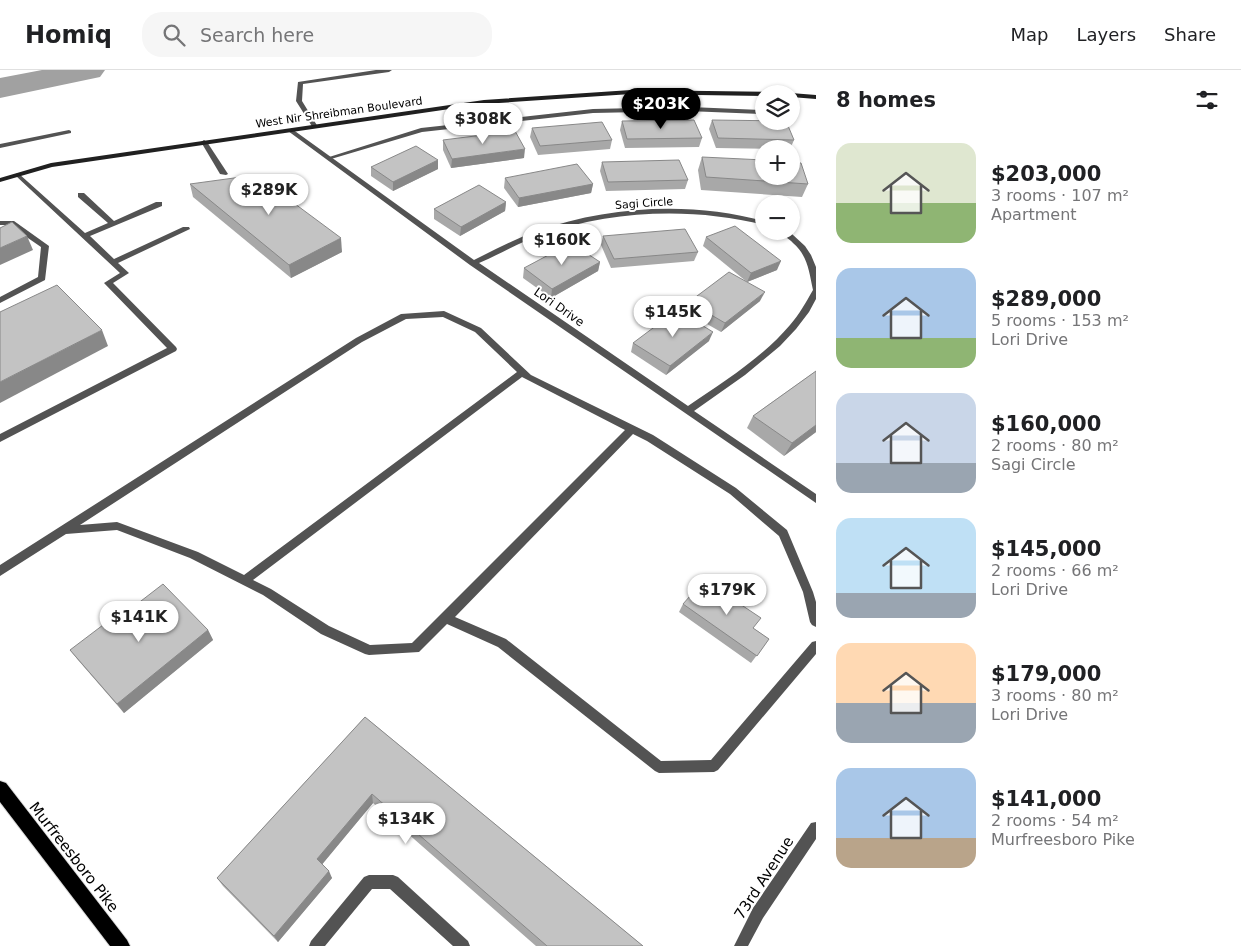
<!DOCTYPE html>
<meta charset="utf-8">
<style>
body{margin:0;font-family:"DejaVu Sans",sans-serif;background:#f6f6f6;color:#202124;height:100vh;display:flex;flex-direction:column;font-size:19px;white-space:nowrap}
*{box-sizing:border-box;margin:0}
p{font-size:16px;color:#757577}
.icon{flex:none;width:28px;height:28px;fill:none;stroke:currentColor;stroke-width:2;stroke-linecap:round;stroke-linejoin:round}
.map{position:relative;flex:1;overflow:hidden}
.sheet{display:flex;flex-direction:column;background:#fff;width:425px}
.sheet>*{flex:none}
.tools{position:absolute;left:755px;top:15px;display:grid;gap:10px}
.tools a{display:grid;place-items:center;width:45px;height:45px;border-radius:50%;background:#fff;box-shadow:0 1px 4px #0004;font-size:25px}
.price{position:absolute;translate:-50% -42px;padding:0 11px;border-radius:18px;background:#fff;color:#222;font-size:16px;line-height:32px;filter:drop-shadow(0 1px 2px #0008)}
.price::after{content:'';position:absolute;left:50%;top:30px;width:15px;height:11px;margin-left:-8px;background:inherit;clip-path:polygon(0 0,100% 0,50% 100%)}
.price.selected{background:#000;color:#fff}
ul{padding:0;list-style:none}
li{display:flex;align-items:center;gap:15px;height:125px;padding:0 20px}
li span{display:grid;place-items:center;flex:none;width:140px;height:100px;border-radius:15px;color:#555}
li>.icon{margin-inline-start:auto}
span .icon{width:60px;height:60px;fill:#fffc;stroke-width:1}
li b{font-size:21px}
h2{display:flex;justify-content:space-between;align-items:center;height:60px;padding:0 20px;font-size:21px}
header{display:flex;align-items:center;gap:30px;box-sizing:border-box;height:70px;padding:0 25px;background:#fff;border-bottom:1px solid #e0e0e0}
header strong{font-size:24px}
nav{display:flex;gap:28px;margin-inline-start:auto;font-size:18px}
.search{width:350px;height:45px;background:#f6f6f6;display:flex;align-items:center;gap:12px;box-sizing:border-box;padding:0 18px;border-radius:20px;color:#757577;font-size:19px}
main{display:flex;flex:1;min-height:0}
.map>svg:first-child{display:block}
</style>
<header>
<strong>Homiq</strong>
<div class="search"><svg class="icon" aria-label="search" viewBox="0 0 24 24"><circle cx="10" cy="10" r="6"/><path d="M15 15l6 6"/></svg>Search here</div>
<nav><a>Map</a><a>Layers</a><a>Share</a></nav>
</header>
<main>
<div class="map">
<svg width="816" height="876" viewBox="0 0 816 876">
<rect width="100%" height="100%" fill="#fff"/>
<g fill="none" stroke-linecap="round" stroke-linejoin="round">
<path fill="#a1a1a1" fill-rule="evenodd" d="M42,0H105L100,7L0,28V8Z"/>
<defs>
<path id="primary" d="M0,711L6,713L127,870L130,876H110L0,732Z"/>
</defs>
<use href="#primary" stroke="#dbdbdb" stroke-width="2"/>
<g fill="#535353" fill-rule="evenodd">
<path d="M376,0H392L389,2L303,14L302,31L318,57L313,58L296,31L298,12Z"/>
<path d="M682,20L685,22L690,37L761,40L764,43L761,44L687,41L593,43L422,62L331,89L326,88L421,58L593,39L683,37L679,22Z"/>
<path d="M69,60L71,61V63L0,78V74Z"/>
<path d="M204,70L207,72L228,104L226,105L220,104L201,72Z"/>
<path d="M18,103L85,163L108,153L78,127V123H84L114,151L156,132H162V136L90,166L114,189L183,157H189L190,159L118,193L129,203L113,213L176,277L177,279L176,281L0,372V364L167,278L104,213L120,203L16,106L14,105Z"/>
<path d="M0,151H14L49,176L45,210L0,233V227L38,207L41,177L9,155H0Z"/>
<path d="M444,241L481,258L531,305L653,365L736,418L787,460L813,522L816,532V557L812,555L810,552L803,522L779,466L730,424L647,371L633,364L455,547L506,569L661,691L711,690L812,572L816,571V584L718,700L714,702L659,703L655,701L498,577L447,554L419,582L369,585L365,584L321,564L263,525L190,488L117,460L66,464L0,506V495L356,268L401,244ZM443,247L475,262L517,302L244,505L198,482L117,452L80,455L362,272L406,249ZM522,307L625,360L412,573L370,575L329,556L271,519L253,510Z"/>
<path d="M369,805H393L398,807L468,871L470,876H453L390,819H372L325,876H309L311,871L364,807Z"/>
</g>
<g fill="#535353" fill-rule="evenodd">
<path d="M288,59H292L474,190C494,180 515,169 537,161C608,136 691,131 764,151V155C692,137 612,140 541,165C520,172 500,184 479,193L688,336C723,312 762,288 790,255C799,245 806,232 813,220C809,202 808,186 793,173C789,168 782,166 777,161H787L792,164L805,176L811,185L816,197V229L809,242L796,259L780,276L745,305L694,341L816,424V433L470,195L288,61Z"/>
<path d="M816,752V769L763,848L748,876H734L753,838L811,753Z"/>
</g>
<g fill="#202020" fill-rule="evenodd">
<path d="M631,20L775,22L778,24H764V26L631,24L484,34L52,97L0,112V108L51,93L484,30Z"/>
<path d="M791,23L816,25V29L791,27V24H789Z"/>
</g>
<use href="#primary" fill="#000" fill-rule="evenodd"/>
</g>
<g fill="#a8a8a8">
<path d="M712,50L794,70L790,79L716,78L709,59Z"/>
<path d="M622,51L702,68L699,77L625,78L620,60Z"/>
<path d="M532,58L612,70L610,79L538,85L530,67Z"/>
<path d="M443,70L524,88L451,98L443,80Z"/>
<path d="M702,87L808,114L802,127L701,120L698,100Z"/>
<path d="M438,90V99L393,121L371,106V97Z"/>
<path d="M602,92L688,110L685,119L606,121L600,101Z"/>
<path d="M505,108L593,114L591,123L518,137L504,118Z"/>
<path d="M190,114L342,182L291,208L193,127Z"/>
<path d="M506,132L505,141L460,166L434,149V139Z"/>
<path d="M603,166L698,182L694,191L611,198L601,175Z"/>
<path d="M706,167L777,200L747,212L703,176Z"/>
<path d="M600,192L598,201L551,228L523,208L524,198Z"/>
<path d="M760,231L721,262L686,242L689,232Z"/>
<path d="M709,271L666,305L631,282L633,273Z"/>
<path d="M816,301V362L784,386L747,358L753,346Z"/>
<path d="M683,534L753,558L769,569L751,593L679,542Z"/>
<path d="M106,558L208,560L213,570L124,643L78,590L70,580Z"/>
<path d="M365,647L643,876H536L373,733L322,794L332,808L278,872L223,816L217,808Z"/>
</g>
<g fill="#888">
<path d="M525,79L524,88L451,98L452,89Z"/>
<path d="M438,90V99L393,121V112Z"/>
<path d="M593,114L591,123L518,137L519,128Z"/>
<path d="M506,132L505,141L460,166L461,157Z"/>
<path d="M27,166L33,180L0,195V178Z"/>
<path d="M341,168L342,182L291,208L289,195Z"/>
<path d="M781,191L777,200L747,212L751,203Z"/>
<path d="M600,192L598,201L551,228L552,219Z"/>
<path d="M765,222L760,231L721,262L725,253Z"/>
<path d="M102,260L108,276L0,333V312Z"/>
<path d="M713,262L709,271L666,305L670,296Z"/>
<path d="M816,355V362L784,386L792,373Z"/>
<path d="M208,560L213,570L124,643L117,634Z"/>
<path d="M372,724L373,733L320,797L317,789Z"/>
<path d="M329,801L332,808L278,872L274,866Z"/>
</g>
<g fill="#c3c3c3" stroke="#888">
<path d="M694,50L702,68L627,69L622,51Z"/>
<path d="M712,50L786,51L794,70L718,68Z"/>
<path d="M602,52L612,70L540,76L532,58Z"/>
<path d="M515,61L525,79L452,89L443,70Z"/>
<path d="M416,76L438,90L393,112L371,97Z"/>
<path d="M702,87L764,90V106H791V92L801,93L808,114L706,107Z"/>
<path d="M679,90L688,110L608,112L602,92Z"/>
<path d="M577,94L593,114L519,128L505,108Z"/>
<path d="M256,105L341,168L289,195L190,114Z"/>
<path d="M479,115L506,132L461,157L434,139Z"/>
<path d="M12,152L27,166L0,178V158Z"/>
<path d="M735,156L781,191L751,203L706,167Z"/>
<path d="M685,159L698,182L614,189L603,166Z"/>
<path d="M571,173L600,192L552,219L524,198Z"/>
<path d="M729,202L765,222L725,253L689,232Z"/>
<path d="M57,215L102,260L0,312V242Z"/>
<path d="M677,240L713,262L670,296L633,273Z"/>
<path d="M816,301V355L792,373L753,346Z"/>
<path d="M704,510L761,548L753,558L769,569L757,586L683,534Z"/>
<path d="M163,514L208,560L117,634L70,580L103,555L106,558Z"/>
<path d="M365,647L643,876H547L372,724L317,789L329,801L274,866L217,808Z"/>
</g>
<g text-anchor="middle" stroke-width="4" stroke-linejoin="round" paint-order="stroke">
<g font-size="11" fill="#000" stroke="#fff">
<text transform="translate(339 42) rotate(-8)" y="4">West Nir Shreibman Boulevard</text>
<text transform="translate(644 133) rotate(-4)" y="4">Sagi Circle</text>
</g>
<g font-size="12" fill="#000" stroke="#fff">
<text transform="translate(559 237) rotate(35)" y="4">Lori Drive</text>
</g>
<g font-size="15" fill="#000" stroke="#fff">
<text transform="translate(74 787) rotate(52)" y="5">Murfreesboro Pike</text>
<text transform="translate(764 808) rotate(-57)" y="5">73rd Avenue</text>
</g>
</g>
</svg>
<div class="tools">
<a><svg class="icon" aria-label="layers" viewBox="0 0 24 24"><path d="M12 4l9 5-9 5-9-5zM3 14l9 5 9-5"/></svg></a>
<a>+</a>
<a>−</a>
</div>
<b class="price selected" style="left:661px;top:60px">$203K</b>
<b class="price" style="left:483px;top:75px">$308K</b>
<b class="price" style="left:269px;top:146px">$289K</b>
<b class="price" style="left:562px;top:196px">$160K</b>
<b class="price" style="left:673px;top:268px">$145K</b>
<b class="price" style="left:727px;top:546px">$179K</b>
<b class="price" style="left:139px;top:573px">$141K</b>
<b class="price" style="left:406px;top:775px">$134K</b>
</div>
<section class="sheet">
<h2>8 homes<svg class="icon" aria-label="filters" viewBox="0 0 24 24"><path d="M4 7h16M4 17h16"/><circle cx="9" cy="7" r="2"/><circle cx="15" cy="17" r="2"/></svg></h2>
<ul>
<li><span style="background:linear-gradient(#dfe7d0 60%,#8fb573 0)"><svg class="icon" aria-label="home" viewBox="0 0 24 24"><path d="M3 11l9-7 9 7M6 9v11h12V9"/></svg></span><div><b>$203,000</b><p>3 rooms · 107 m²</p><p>Apartment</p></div></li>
<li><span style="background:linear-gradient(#a9c7e8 70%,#8fb573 0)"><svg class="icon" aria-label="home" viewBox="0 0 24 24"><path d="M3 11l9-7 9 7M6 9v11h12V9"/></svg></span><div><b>$289,000</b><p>5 rooms · 153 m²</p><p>Lori Drive</p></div></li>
<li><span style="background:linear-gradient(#c9d6e8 70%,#9aa5b1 0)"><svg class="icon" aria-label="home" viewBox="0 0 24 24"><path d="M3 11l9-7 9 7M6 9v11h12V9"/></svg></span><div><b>$160,000</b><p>2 rooms · 80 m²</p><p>Sagi Circle</p></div></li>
<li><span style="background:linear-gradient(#bfe0f5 75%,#9aa5b1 0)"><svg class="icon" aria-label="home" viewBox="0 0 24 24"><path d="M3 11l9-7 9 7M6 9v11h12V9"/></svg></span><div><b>$145,000</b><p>2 rooms · 66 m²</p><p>Lori Drive</p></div></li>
<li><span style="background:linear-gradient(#ffd9b3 60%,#9aa5b1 0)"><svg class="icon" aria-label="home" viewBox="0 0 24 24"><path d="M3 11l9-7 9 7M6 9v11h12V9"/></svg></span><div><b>$179,000</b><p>3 rooms · 80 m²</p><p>Lori Drive</p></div></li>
<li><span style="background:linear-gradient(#a9c7e8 70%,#b9a48a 0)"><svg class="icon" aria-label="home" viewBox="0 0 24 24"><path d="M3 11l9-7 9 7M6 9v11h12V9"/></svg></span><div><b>$141,000</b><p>2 rooms · 54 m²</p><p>Murfreesboro Pike</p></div></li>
</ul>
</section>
</main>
